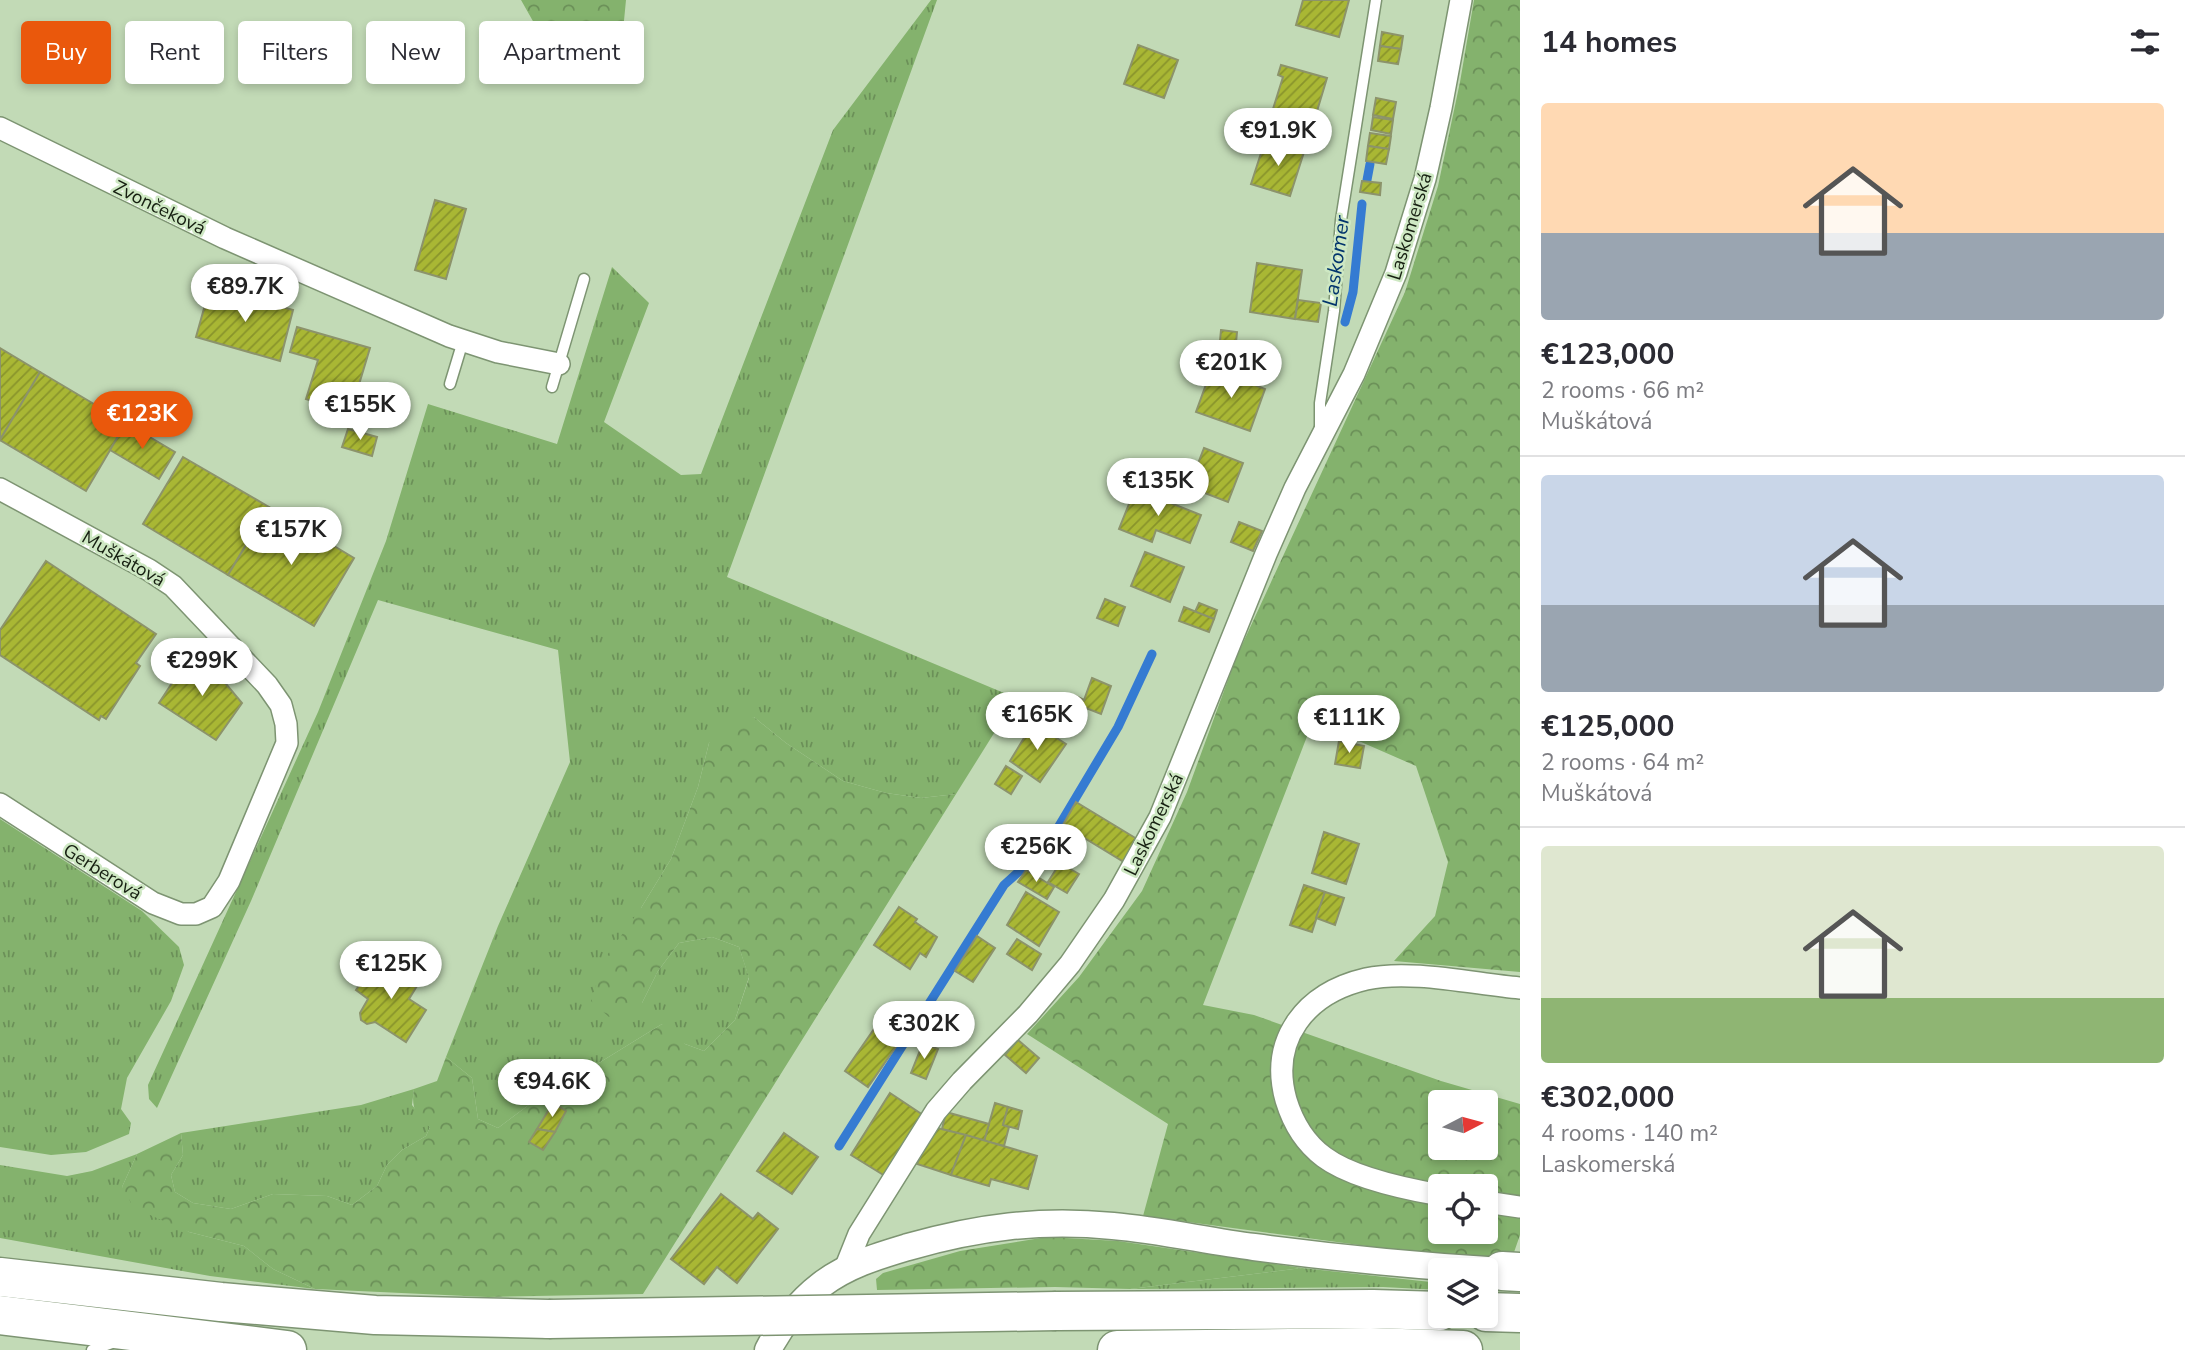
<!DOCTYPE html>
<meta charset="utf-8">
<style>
body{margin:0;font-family:"Nunito Sans",sans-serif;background:#f7f7f7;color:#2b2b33;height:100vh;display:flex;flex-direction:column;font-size:26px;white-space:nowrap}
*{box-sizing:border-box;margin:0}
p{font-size:23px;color:#7c7c81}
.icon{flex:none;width:38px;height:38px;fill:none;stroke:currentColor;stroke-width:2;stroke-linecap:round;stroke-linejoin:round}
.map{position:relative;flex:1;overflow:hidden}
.details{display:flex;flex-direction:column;background:#fff;width:665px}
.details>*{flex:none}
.hud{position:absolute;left:21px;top:21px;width:665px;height:63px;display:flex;gap:14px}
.needle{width:46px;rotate:84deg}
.controls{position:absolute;left:1428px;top:1090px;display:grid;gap:14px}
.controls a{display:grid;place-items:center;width:70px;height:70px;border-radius:7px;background:#fff;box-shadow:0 4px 10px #0003;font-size:35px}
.price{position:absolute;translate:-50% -60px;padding:0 16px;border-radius:24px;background:#fff;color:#222;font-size:23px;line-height:46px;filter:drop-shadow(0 2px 4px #0008)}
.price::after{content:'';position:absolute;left:50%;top:42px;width:21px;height:16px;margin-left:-10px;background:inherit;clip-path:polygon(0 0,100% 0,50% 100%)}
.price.current{background:#ea580c;color:#fff}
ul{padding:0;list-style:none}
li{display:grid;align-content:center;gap:14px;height:371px;padding:0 21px}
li+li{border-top:2px solid #e1e1e2}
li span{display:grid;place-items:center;height:217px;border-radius:7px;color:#555}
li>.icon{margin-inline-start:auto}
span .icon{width:126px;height:126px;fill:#fffc;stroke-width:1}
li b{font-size:30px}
h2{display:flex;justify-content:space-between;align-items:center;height:84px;padding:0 21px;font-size:30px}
.chip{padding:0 24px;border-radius:7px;background:#fff;box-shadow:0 4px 10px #0003;font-size:24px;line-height:63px}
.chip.current{background:#ea580c;color:#fff}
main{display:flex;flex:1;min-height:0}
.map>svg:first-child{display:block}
</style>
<main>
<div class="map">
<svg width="1520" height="1350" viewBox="0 0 1520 1350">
<defs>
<pattern id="grass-tufts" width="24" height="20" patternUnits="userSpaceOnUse" patternTransform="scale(1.75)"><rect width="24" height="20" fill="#84b26d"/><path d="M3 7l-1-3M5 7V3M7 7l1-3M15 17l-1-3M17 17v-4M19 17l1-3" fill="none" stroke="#6b9058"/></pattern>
<pattern id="forest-crowns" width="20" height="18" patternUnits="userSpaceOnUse" patternTransform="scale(1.75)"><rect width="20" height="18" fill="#84b26d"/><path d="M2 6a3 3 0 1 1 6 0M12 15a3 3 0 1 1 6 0" fill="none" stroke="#6b9058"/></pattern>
<pattern id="building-hatch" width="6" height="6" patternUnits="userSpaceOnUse" patternTransform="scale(1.75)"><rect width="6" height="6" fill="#a9b734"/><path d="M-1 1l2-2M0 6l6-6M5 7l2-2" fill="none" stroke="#89942b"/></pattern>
</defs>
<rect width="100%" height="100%" fill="#c2dab6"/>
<g fill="url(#grass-tufts)">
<path d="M931,0H937L727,577L1016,698L956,794L921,798L886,793L843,781L786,743L754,717L709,743L698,787L671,859L641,908L642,1003L658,971L679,943L712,937L739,947L749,977L735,1020L704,1051L685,1044L662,1024L581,1074L546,1092L498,1128L478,1119L472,1078L446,1057L498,926L570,762L558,650L378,600L251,901L157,1108L149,1099L148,1085L318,712L386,541L428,404L557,444L612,267L649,303L604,422L681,475L701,474L833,130Z"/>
<path d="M0,819L142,911L179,947L184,965L171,1001L127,1078L121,1109L131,1123L129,1134L86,1152L51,1155L0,1147Z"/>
<path d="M414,1089L412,1105L430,1127L426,1136L402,1150L387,1165L377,1186L352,1205L327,1196L273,1194L231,1209L193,1203L175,1192L171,1175L183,1155L181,1133L361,1105Z"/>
<path d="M137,1154L122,1187L189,1232L244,1246L273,1269L315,1289L210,1276L0,1238V1165L67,1176L92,1171Z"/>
<path d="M1302,1268L1440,1283V1290L1383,1287L1130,1289Z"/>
</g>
<g fill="url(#forest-crowns)" fill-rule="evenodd">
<path d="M521,0H626L623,31L625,63L603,80L583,58L534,23Z"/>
<path d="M1474,0H1520V972L1394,961L1435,916L1448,862L1416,766L1313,721L1203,1005L1254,1015L1441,1081L1520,1104V1235L1512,1258L1396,1250L1143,1216L1168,1124L1027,1034L1079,977L1142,891L1187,792L1236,658L1405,292L1438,186L1460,82ZM1440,1102H1486V1148H1440ZM1440,1186H1486V1232H1440Z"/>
<path d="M754,717L786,743L843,781L886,793L921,798L956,794L643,1294L488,1297L315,1289L273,1269L244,1246L189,1232L134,1208L122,1187L137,1154L181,1133L183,1155L171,1175L175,1192L193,1203L231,1209L273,1194L327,1196L352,1205L377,1186L387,1165L402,1150L426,1136L430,1127C415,1117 411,1106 414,1089L437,1081L446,1057L472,1078L478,1119L498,1128L546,1092L581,1074L662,1024L676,1027L685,1044L704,1051L735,1020L749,978L739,947L712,937L679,943L658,971L642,1003L609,1017L591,1001L605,958L641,908L671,859L698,787L709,743L729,721Z"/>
<path d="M1047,1237L1118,1241L1302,1268L1130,1289L1055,1287L877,1290L876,1279L883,1273L960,1251Z"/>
</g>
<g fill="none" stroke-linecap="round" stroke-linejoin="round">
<g stroke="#357bd2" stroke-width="9">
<path d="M1367,180L1370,164"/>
<path d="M1345,322L1353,292L1362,204"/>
<path d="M839,1146L1004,885L1047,846L1118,727L1152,654"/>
</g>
</g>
<g fill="url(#building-hatch)" stroke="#8c936b" stroke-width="2">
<path d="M1303,0H1349L1339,37L1296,25Z"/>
<path d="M1382,32L1403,36L1401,49L1380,46Z"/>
<path d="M1138,45L1178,60L1164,98L1124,84Z"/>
<path d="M1380,46L1401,49L1398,64L1378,61Z"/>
<path d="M1281,65L1327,78L1314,121L1273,109L1283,77L1278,75Z"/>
<path d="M1376,98L1396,102L1393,119L1373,115Z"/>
<path d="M1373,117L1393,120L1391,134L1371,130Z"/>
<path d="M1370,133L1391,136L1389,149L1368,146Z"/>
<path d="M1265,141L1304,152L1290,196L1251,184Z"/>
<path d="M1368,146L1389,149L1386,164L1366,161Z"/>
<path d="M1362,181L1381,183L1380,195L1360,192Z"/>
<path d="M435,200L466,209L446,279L415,270Z"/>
<path d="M1257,263L1302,270L1295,319L1250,312Z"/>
<path d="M210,287L293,310L280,361L196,337Z"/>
<path d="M1298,300L1321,303L1318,322L1295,319Z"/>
<path d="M297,327L370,348L357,391H360L354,413L306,399L318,360L290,352Z"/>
<path d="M1221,330L1237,332L1235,353L1219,352Z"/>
<path d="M0,348L40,372L0,440Z"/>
<path d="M1212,368L1265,389L1250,431L1196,412Z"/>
<path d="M40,372L126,423L86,491L0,440Z"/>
<path d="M126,423L175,452L159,479L110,450Z"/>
<path d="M348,429L377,437L372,456L342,447Z"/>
<path d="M1204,448L1243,463L1228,502L1189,487Z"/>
<path d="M183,457L269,507L228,575L143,524Z"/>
<path d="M1135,489L1201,515L1190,543L1156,530L1152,542L1119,529Z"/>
<path d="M269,507L354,558L314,626L228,575Z"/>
<path d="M1239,522L1262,531L1253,551L1231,542Z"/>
<path d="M1145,552L1184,567L1170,602L1131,586Z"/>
<path d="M46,561L156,634L136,663L140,666L106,719L101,716L99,720L0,655V630Z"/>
<path d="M1105,599L1125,607L1118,626L1097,618Z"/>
<path d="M1199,603L1217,610L1214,619L1195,612Z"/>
<path d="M1184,607L1214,619L1209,632L1179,621Z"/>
<path d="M191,654L211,666L242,703L216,740L159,703Z"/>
<path d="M1092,678L1111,686L1101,714L1073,703L1076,696L1084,700Z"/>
<path d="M1062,702L1081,716L1073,727L1053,714Z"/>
<path d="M1030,721L1066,744L1040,782L1010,761L1027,733L1024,730Z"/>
<path d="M1339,741L1364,746L1360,768L1335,764Z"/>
<path d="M1006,766L1022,776L1011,794L995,784Z"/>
<path d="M1076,802L1137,839L1124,862L1063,825Z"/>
<path d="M1324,832L1359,844L1346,884L1312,873Z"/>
<path d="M1060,863L1079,874L1067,893L1048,882Z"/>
<path d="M1026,870L1054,887L1047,899L1018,882Z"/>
<path d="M1304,885L1325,892L1312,932L1290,925Z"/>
<path d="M1026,892L1059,912L1039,946L1007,925Z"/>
<path d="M1325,892L1344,898L1335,925L1316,918Z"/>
<path d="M899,907L917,919L915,922L937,937L926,957L920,953L910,969L874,945Z"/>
<path d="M977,936L995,948L973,982L955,971Z"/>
<path d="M1017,939L1041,954L1032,970L1007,954Z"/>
<path d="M389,961L420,981L409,999L426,1010L406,1042L375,1022L367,1024L361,1020L360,1013L368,999L356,990L370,970L379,976Z"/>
<path d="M881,1019L904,1035L868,1087L845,1071Z"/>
<path d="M1018,1040L1039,1058L1026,1073L1005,1055Z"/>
<path d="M923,1043L938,1049L926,1079L911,1073Z"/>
<path d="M890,1093L923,1115L885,1176L851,1155Z"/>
<path d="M553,1103L566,1111L555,1132L537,1129Z"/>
<path d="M995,1103L1008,1107L1003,1125L1009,1127L1004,1146L984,1141Z"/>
<path d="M1008,1107L1022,1111L1018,1129L1003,1125Z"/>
<path d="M946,1112L989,1124L984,1141L942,1129Z"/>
<path d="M933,1127L966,1135L951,1175L917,1164Z"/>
<path d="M537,1129L555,1132L543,1150L529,1142Z"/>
<path d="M784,1133L818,1157L792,1194L757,1171Z"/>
<path d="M966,1135L1037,1156L1028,1189L991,1179L989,1186L951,1175Z"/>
<path d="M721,1194L753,1219L758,1213L778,1229L737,1283L717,1267L704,1284L671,1259Z"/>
</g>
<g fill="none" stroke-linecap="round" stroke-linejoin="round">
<defs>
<g id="service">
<path d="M450,384L463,341"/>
<path d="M552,387L584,279"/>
<path d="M1320,434V403L1334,311L1341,220L1376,0"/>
<path d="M92,1350L112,1343"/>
</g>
<g id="minor">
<path d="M0,128L225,238L449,336L498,352L559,364"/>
<path d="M0,489L149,570L173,586L267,685L281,705L286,724L287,743L229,881L212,907L196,914H181L153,903L0,804"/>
<path d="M1440,1195C1406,1189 1352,1178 1324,1157C1305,1143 1293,1123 1286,1100C1269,1039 1306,993 1366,979C1410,969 1474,984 1520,988"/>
<path d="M1486,1202L1520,1207"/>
<path d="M845,1269L859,1234L936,1111L962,1081L1028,1014L1070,964L1114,900L1160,817L1266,554L1295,488L1354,374L1396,273L1425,179L1441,108L1461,0"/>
</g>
<path id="tertiary" d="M768,1350C780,1326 800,1301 821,1285C847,1265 878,1256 908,1247C978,1227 1040,1219 1113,1226C1160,1230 1207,1241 1254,1247C1337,1258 1419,1266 1502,1271"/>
<g id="motorway">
<path d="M1502,1271L1520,1272"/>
<path d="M0,1277L221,1302L375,1315L549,1319"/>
<path d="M1056,1311L1373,1309L1440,1311"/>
<path d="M1486,1312L1520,1313"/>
<path d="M0,1315L287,1350"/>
<path d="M1117,1350L1370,1347L1463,1350"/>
</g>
</defs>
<use href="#service" stroke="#7d9472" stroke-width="13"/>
<use href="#minor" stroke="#7d9472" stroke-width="24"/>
<use href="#tertiary" stroke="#7d9472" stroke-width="29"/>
<use href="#motorway" stroke="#7d9472" stroke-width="41"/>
<use href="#service" stroke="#fff" stroke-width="10"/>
<use href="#minor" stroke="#fff" stroke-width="21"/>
<use href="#tertiary" stroke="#fff" stroke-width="26"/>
<use href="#motorway" stroke="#fff" stroke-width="38"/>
<defs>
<path id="motorway-bridge" d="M549,1319L1056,1311"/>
</defs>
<use href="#motorway-bridge" stroke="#7d9472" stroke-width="41" stroke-linecap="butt"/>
<use href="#motorway-bridge" stroke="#fff" stroke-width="38"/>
</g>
<g text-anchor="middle" stroke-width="5" stroke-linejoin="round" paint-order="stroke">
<g font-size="19" fill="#161f11" stroke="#cee8c3">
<text transform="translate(160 207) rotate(26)" y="7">Zvončeková</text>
<text transform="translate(1409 226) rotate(-73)" y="7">Laskomerská</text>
<text transform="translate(124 558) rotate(30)" y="7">Muškátová</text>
<text transform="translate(1153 824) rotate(-64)" y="7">Laskomerská</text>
<text transform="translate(103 871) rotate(32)" y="7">Gerberová</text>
</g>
<g font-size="21" font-style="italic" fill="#02346c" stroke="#cee8c3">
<text transform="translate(1336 261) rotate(-82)" y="7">Laskomer</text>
</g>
</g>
</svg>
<div class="controls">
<a><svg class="needle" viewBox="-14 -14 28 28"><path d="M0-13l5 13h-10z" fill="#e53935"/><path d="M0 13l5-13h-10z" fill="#7c7c81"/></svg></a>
<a><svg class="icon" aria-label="locate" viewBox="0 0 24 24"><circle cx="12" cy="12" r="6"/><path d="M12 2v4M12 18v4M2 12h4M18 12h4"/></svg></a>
<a><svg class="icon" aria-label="layers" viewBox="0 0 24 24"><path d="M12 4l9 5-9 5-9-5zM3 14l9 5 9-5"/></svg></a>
</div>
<b class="price" style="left:1278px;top:168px">€91.9K</b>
<b class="price" style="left:245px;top:324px">€89.7K</b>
<b class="price" style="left:1231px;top:400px">€201K</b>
<b class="price" style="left:360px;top:442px">€155K</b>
<b class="price current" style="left:142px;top:451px">€123K</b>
<b class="price" style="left:1158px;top:518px">€135K</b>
<b class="price" style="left:291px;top:567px">€157K</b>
<b class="price" style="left:202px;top:698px">€299K</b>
<b class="price" style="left:1037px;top:752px">€165K</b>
<b class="price" style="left:1349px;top:755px">€111K</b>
<b class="price" style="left:1036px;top:884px">€256K</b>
<b class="price" style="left:391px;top:1001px">€125K</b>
<b class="price" style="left:924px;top:1061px">€302K</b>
<b class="price" style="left:552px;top:1119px">€94.6K</b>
<div class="hud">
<a class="chip current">Buy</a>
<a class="chip">Rent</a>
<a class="chip">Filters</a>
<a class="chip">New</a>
<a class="chip">Apartment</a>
</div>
</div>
<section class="details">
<h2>14 homes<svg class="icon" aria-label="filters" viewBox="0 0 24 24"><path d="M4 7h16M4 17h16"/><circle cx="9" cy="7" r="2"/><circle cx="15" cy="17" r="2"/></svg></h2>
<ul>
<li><span style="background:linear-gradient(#ffd9b3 60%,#9aa5b1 0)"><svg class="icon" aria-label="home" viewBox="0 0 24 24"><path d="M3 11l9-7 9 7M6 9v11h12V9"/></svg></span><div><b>€123,000</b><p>2 rooms · 66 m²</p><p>Muškátová</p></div></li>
<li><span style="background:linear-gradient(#c9d6e8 60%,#9aa5b1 0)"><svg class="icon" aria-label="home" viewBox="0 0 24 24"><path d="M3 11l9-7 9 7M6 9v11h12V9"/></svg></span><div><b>€125,000</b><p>2 rooms · 64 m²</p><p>Muškátová</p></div></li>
<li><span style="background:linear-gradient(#dfe7d0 70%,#8fb573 0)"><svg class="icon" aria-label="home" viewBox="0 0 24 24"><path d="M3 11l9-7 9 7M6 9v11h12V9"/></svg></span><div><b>€302,000</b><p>4 rooms · 140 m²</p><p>Laskomerská</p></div></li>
</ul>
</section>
</main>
